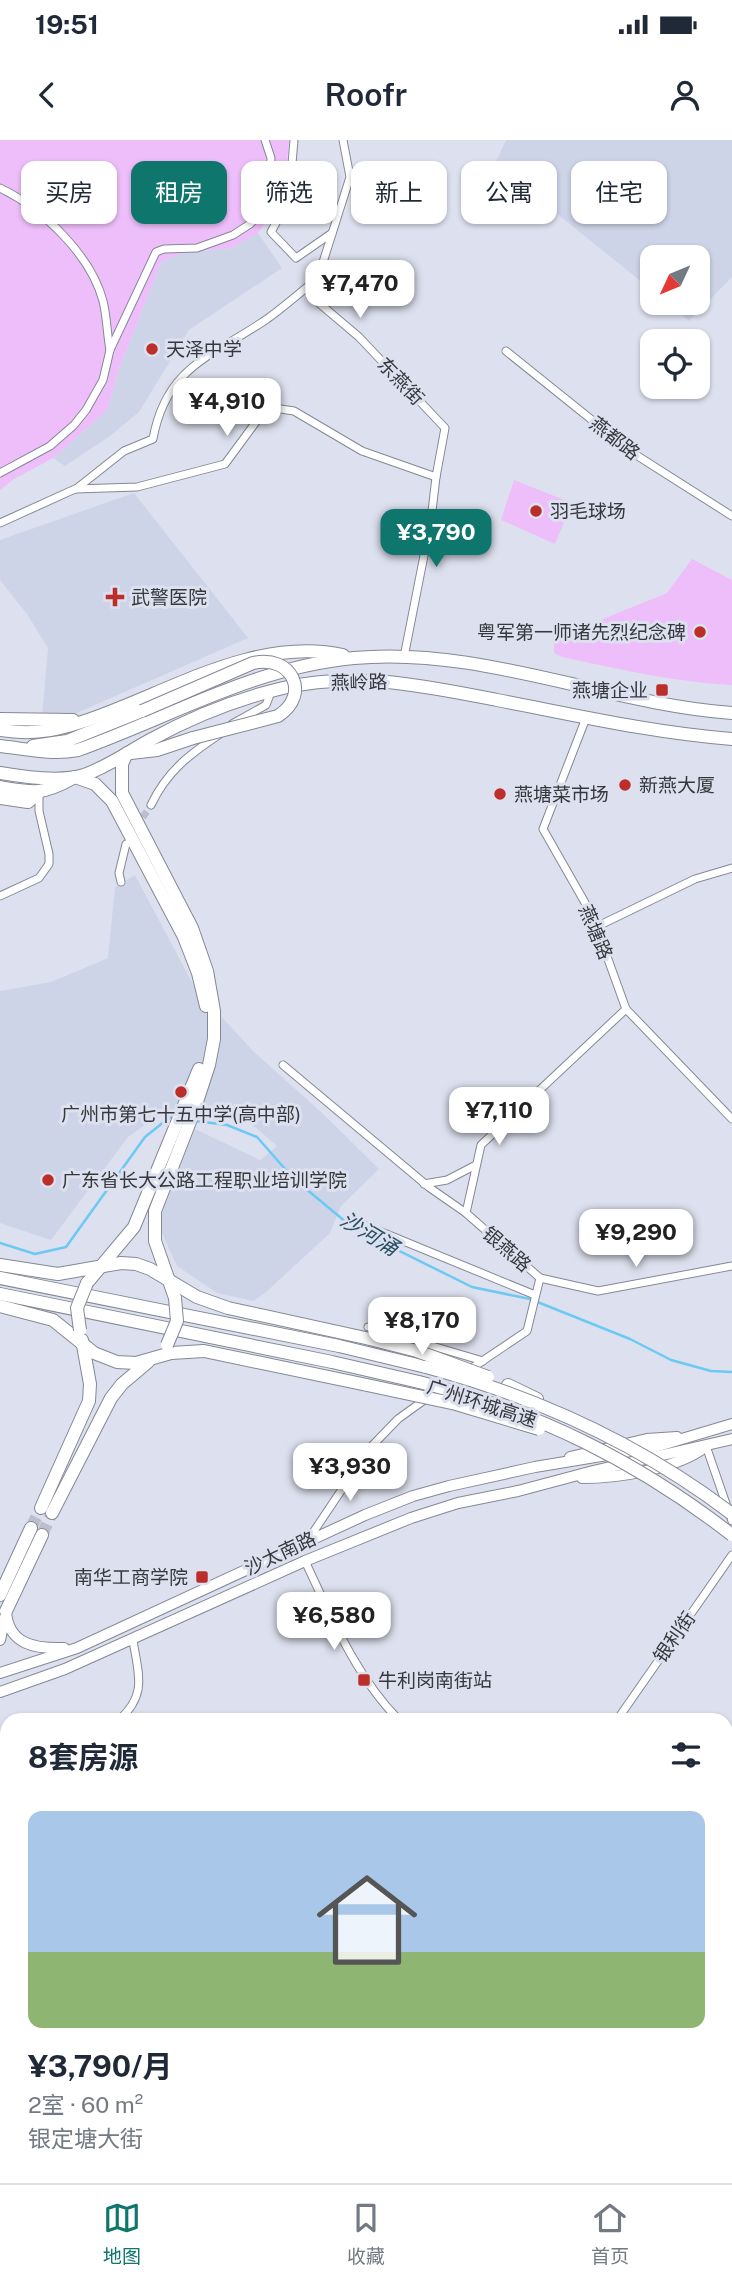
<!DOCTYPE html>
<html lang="zh">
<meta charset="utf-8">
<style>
body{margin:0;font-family:"Public Sans","Noto Sans SC",sans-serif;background:#f2f2f3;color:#1f2937;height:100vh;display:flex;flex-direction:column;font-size:26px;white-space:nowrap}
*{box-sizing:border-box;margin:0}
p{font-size:23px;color:#747a83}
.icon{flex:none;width:38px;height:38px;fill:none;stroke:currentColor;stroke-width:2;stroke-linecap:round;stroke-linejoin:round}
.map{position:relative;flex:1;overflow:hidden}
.side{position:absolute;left:0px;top:1573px;width:733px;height:471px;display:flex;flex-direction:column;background:#fff;border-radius:21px 21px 0 0;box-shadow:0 2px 5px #0004}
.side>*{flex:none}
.hud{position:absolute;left:21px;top:21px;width:691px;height:63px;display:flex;gap:14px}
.needle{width:46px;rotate:226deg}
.buttons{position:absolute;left:640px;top:105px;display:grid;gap:14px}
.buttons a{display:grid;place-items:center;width:70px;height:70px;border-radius:14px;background:#fff;box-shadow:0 2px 5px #0004;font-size:35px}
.price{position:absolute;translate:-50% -60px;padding:0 16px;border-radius:14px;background:#fff;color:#222;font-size:23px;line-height:46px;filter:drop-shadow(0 2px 4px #0008)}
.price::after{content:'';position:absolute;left:50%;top:42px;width:21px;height:16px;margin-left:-10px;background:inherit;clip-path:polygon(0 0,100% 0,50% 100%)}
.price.selected{background:#0f766e;color:#fff}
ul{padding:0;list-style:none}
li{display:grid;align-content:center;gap:14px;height:371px;padding:0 28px}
li span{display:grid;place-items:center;height:217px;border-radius:14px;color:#555}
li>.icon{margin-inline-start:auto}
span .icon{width:126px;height:126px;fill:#fffc;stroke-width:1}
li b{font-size:30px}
h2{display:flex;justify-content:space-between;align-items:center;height:84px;padding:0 28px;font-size:30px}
.pill{padding:0 24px;border-radius:14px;background:#fff;box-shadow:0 2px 5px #0004;font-size:24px;line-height:63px}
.pill.selected{background:#0f766e;color:#fff}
.status{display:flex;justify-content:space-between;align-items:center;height:49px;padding:0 35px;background:#fff;direction:ltr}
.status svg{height:19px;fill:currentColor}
header{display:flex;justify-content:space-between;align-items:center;height:91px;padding:0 28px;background:#fff;font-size:32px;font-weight:600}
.dock{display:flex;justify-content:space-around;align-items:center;height:98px;border-top:2px solid #e0e1e3;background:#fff;font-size:19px;color:#747a83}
.dock a{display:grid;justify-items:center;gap:4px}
.dock .selected{color:#0f766e}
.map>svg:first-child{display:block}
</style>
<div class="status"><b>19:51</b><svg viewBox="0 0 49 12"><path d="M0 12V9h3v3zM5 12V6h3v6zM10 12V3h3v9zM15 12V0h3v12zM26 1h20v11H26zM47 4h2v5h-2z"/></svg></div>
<header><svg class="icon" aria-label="back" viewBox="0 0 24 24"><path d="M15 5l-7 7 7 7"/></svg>Roofr<svg class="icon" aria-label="person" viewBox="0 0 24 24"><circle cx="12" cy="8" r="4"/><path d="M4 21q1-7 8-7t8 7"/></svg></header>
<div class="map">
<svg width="732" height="2043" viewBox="0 0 732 2043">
<rect width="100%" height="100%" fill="#dde0ee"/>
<g fill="#ced4e8">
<path d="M506,0H732V137L689,181L667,163H698V117H653V151L495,24Z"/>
<path d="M258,93L282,128L189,190L139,272L110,296L65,326L53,318L107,270L119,229L161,122L182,113L231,108Z"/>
<path d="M134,353L248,498L72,575L42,577L48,508L27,474L0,440V400Z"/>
<path d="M135,735L195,848L254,912L320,971L379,1029L341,1066L330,1093L265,1153L253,1161L217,1153L177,1126L158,1084L177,1028L195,989L260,1020L277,1006L234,969H167L128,997L51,1100L0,1083V851L51,842L108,818L115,747Z"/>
<path d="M420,2037H500L505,2043H417Z"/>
</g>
<g fill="#eebefa">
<path d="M0,0H289L284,57L258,93L231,108L182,113L161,122L119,229L107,270L53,318L14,339L0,350Z"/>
<path d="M514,340L572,363L555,404L501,380Z"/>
<path d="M692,419L732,440V545C674,542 618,529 562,517L554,513V499L667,453Z"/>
</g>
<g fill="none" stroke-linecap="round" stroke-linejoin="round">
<g stroke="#6bc9f3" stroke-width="2.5">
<path d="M196,981L227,985L257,997L293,1038L353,1088L472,1147L530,1159L630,1199L671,1220L711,1231L732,1232"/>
<path d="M0,1103L35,1114L66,1107L145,997L170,977L176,978"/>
</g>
<path stroke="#bcbecb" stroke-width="7" stroke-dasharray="7 3.5" stroke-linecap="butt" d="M137,686L151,665"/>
<g stroke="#bcbecb" stroke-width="12" stroke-dasharray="12 6" stroke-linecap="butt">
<path d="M31,1388L41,1368"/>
<path d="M42,1395L52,1373"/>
</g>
<defs>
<g id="minor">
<path d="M294,0L289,59L271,92L296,118L332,93"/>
<path d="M343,0L350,37L318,138L320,164L359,197L445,288L436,337L431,380L404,517"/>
<path d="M0,48C42,68 91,115 103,161C107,177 107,194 110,210"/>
<path d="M506,211L633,313L732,376"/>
<path d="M0,333L50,306L74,285L86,270L103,240L110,210L156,112L164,109L197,108L233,95L250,84L267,67L271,18L265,0"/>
<path d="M76,349L124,311L153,299C166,226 213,216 267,179C285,166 301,152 318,138"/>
<path d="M0,383L75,349L137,347L225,324L267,267L294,271L362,311L436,337"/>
<path d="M586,578L543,689L592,775L626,869L732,979"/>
<path d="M232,584L266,565L271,552"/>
<path d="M151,665C167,631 190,614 220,594"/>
<path d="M121,742L119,733L126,704"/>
<path d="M0,756L39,738L49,724V714L39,671V653"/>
<path d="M596,787L695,739L732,728"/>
<path d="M283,925L430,1048L466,1073"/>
<path d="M424,1044L447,1040L474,1026"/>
<path d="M362,1084L535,1155"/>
<path d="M540,1138L598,1151L732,1126"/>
<path d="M368,1187L483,1221"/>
<path d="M469,1230L527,1191L540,1138L466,1073L481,1005L626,869"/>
<path d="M706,1306L732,1381"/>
<path d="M308,1400L369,1309L398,1279L427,1258"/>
<path d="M305,1421C331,1476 356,1537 399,1580"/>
<path d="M119,1580C148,1554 138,1534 133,1500"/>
<path d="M617,1580L732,1415"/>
<path d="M726,1691L732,1697"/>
<path d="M0,1901L7,1872"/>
<path d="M260,2037L265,2043"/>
<path d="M393,2037L398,2043"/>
<path d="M517,2037L522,2043"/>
<path d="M335,2043L338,2037"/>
</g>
<g id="primary">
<path d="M570,1317L647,1299L677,1297"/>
<path d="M582,1338C618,1338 670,1330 701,1310"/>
<path d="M6,1471C8,1505 36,1509 64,1508"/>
<path d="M0,1500L5,1477"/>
<path d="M0,1533L77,1508L365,1375L413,1356L449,1346L535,1327L655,1307L732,1284"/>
<path d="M0,1552L65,1529L305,1421L411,1378L458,1363L518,1351L593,1331L732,1299"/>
</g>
<g id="trunk">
<path d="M0,579L73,580"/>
<path d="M0,590C37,596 64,589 99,576C176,548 258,497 343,515"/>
<path d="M0,606C27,609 51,615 78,610C170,577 255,527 354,518C481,506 607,564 732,573"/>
<path d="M33,606L67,601L142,571"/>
<path d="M131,613L157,610L193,598"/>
<path d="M0,633C23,637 62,642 84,635C107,627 128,612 150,600C190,578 237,559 283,548C357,531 424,546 497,560C575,575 653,593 732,599"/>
<path d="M0,647C34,653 43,655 73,638"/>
<path d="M0,658L28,662L39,652"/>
</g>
<g id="motorway">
<path d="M127,613L122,624V653L192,788L207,831L214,871V899L209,925L193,974L155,1071V1101L175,1158"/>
<path d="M75,637L95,644L112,661L184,797L198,833L206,866"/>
<path d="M0,1125L58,1134L121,1123L136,1124L150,1129L197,1157L228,1168L370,1199"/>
<path d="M0,1138L339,1206L426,1227"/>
<path d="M87,1143L134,1087L199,929"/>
<path d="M0,1154L332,1222L419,1242"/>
<path d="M0,1166L53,1180L94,1213L117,1222L136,1223L171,1213L204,1211L367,1245"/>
<path d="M508,1245L537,1259"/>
<path d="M41,1368L89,1261L90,1244L82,1200"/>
<path d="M52,1373L111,1258L122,1244L148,1222"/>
<path d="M0,1455L31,1388"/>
<path d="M6,1471L42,1395"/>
</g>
</defs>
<use href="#minor" stroke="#858895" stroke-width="9"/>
<use href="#primary" stroke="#858895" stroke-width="12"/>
<use href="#trunk" stroke="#858895" stroke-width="14"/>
<use href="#motorway" stroke="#858895" stroke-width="14"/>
<use href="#minor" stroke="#fff" stroke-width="7"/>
<use href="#primary" stroke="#fff" stroke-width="10"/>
<use href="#trunk" stroke="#fff" stroke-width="12"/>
<use href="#motorway" stroke="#fff" stroke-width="12"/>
<defs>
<path id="trunk-bridge" d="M142,571L253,523C291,514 312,554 278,576L193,598"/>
<g id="motorway-bridge">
<path d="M80,1190L77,1168L87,1143"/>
<path d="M370,1199L417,1211L488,1237"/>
<path d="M167,1205L177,1181L175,1158"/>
<path d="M426,1227C537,1257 640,1304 732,1374"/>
<path d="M419,1242C536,1271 637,1321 732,1395"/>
<path d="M367,1245L456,1264L539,1289"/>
</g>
</defs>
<use href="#trunk-bridge" stroke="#858895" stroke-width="14" stroke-linecap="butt"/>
<use href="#motorway-bridge" stroke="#858895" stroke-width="14" stroke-linecap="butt"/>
<use href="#trunk-bridge" stroke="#fff" stroke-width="12"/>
<use href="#motorway-bridge" stroke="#fff" stroke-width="12"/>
</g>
<g fill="#bc2e2a" stroke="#dde0ee" stroke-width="2.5">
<circle cx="152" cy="209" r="7"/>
<circle cx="536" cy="371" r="7"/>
<path d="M111.5 446.5h7v7h7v7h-7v7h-7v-7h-7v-7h7z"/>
<circle cx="700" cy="492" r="7"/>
<rect x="655" y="543" width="14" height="14" rx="3.5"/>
<circle cx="625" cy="645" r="7"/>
<circle cx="500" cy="654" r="7"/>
<circle cx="181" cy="952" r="7"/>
<circle cx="48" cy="1040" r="7"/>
<rect x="195" y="1430" width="14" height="14" rx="3.5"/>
<rect x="357" y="1533" width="14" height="14" rx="3.5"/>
</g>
<g text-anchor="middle" stroke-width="6" stroke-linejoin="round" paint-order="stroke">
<g font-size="19" fill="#37383e" stroke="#dde0ee" text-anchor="start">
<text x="166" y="216">天泽中学</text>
<text x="550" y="378">羽毛球场</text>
<text x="131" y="464">武警医院</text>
<text x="686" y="499" text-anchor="end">粤军第一师诸先烈纪念碑</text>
<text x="648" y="557" text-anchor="end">燕塘企业</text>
<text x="639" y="652">新燕大厦</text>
<text x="514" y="661">燕塘菜市场</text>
<text x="181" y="981" text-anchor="middle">广州市第七十五中学(高中部)</text>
<text x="62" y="1047">广东省长大公路工程职业培训学院</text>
<text x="188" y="1444" text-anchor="end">南华工商学院</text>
<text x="378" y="1547">牛利岗南街站</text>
</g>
<g font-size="19" fill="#37383e" stroke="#dde0ee">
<text transform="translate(401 241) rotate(46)" y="7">东燕街</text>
<text transform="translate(615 298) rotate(38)" y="7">燕都路</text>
<text transform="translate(359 542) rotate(-1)" y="7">燕岭路</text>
<text transform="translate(596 792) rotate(67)" y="7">燕塘路</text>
<text transform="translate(507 1109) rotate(41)" y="7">银燕路</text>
<text transform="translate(482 1263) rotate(18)" y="7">广州环城高速</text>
<text transform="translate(280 1413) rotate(-25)" y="7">沙太南路</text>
<text transform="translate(674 1497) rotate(-55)" y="7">银利街</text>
</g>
<g font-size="21" font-style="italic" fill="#264e61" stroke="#dde0ee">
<text transform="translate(369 1094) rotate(31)" y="7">沙河涌</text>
</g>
</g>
</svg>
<div class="buttons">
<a><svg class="needle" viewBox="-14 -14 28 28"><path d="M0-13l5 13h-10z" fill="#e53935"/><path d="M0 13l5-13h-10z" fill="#747a83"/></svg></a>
<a><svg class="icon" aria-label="locate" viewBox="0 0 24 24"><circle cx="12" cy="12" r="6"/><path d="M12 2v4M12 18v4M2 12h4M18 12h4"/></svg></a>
</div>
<b class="price" style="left:360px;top:180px">¥7,470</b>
<b class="price" style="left:227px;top:298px">¥4,910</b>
<b class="price selected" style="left:436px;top:429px">¥3,790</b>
<b class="price" style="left:499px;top:1007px">¥7,110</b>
<b class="price" style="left:636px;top:1129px">¥9,290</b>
<b class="price" style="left:422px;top:1217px">¥8,170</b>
<b class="price" style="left:350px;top:1363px">¥3,930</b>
<b class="price" style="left:334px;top:1512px">¥6,580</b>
<div class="hud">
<a class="pill">买房</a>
<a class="pill selected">租房</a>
<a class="pill">筛选</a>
<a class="pill">新上</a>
<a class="pill">公寓</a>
<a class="pill">住宅</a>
</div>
<section class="side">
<h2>8套房源<svg class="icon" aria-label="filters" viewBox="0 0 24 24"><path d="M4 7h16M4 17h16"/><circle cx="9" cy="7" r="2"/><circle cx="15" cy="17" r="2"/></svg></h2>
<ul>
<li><span style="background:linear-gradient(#a9c7e8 65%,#8fb573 0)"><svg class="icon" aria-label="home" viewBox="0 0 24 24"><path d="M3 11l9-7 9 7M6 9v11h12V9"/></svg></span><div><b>¥3,790/月</b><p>2室 · 60 m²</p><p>银定塘大街</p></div></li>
</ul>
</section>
</div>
<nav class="dock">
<a class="selected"><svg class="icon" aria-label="map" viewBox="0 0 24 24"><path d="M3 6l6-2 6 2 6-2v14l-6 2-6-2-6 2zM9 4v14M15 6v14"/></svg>地图</a>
<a><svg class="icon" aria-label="saved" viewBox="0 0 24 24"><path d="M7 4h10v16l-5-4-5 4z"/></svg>收藏</a>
<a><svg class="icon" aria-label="home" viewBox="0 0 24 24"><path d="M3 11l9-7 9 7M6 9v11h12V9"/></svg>首页</a>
</nav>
